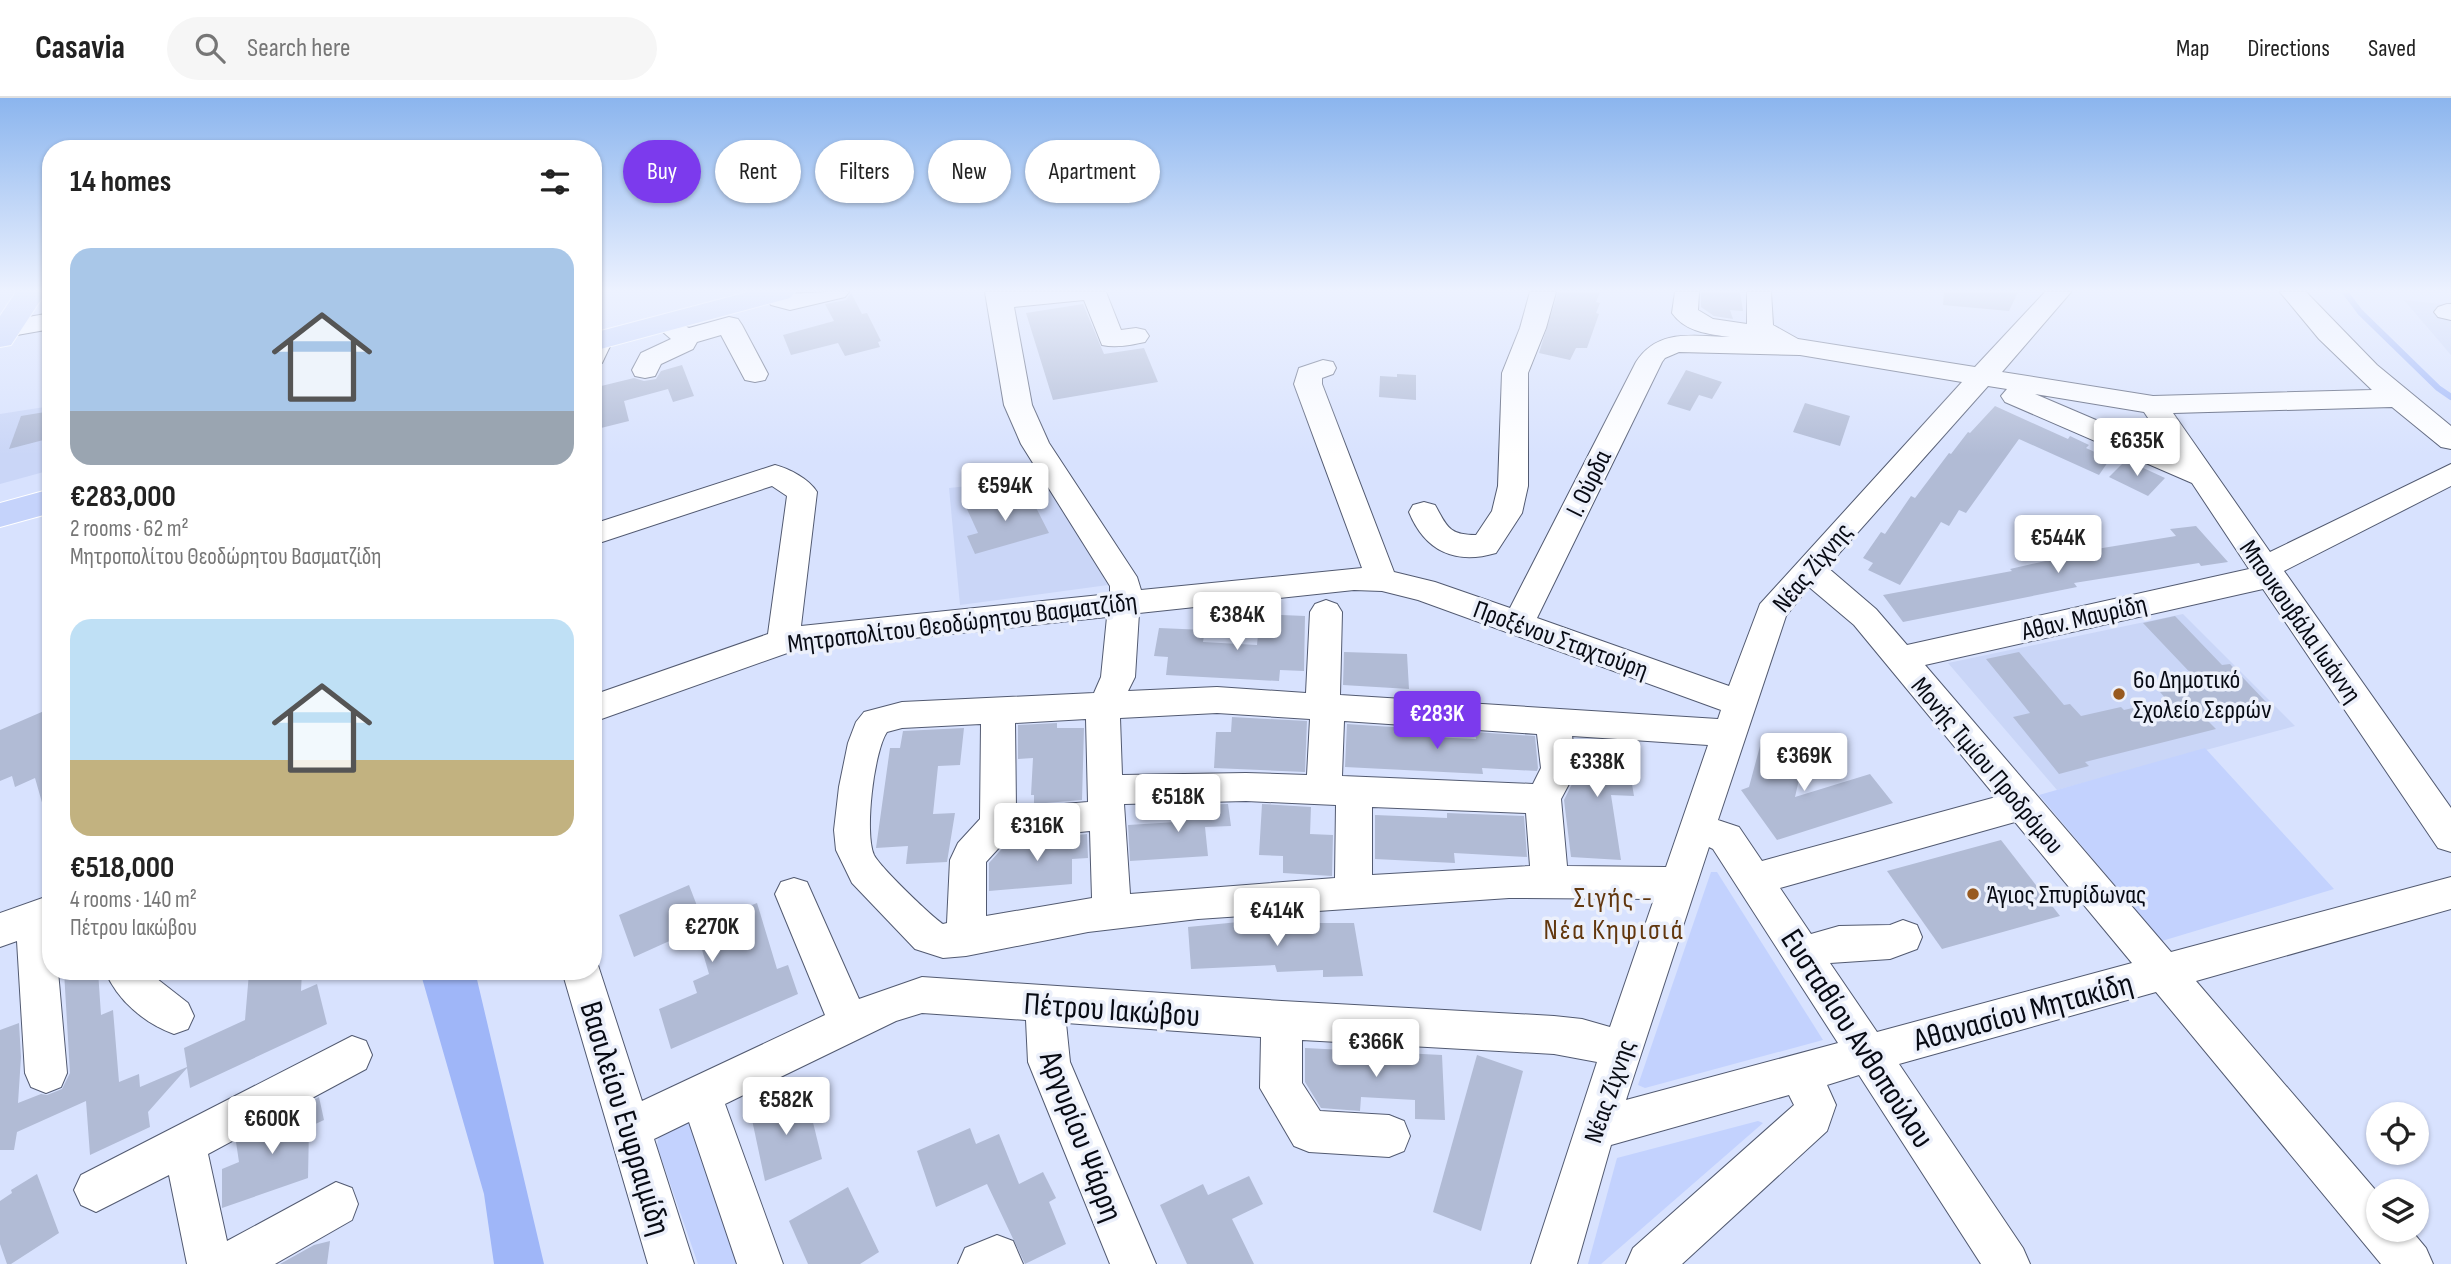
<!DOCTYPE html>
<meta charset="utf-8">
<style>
body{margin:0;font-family:"Sofia Sans Condensed",sans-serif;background:#f6f6f6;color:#222;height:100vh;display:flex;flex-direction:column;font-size:26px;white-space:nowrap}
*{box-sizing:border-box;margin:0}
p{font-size:23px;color:#767676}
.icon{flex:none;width:38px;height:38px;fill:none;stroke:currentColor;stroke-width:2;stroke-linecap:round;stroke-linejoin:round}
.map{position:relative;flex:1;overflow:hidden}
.details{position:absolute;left:42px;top:42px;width:560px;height:840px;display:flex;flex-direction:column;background:#fff;border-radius:28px;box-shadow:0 2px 5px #0004}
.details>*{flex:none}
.top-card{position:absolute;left:623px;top:42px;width:665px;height:63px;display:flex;gap:14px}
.buttons{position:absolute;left:2366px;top:1004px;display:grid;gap:14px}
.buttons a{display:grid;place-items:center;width:63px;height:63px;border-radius:50%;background:#fff;box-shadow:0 2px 5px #0004;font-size:35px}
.price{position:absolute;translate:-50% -60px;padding:0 16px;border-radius:7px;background:#fff;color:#222;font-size:23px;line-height:46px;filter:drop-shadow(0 2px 4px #0008)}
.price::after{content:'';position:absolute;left:50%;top:42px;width:21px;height:16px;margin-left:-10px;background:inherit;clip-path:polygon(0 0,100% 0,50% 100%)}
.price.on{background:#7c3aed;color:#fff}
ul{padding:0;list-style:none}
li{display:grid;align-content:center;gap:14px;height:371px;padding:0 28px}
li span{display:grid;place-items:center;height:217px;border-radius:21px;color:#555}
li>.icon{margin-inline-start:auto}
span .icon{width:126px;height:126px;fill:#fffc;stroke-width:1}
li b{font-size:30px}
h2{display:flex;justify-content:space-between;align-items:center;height:84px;padding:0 28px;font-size:30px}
.tag{padding:0 24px;border-radius:32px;background:#fff;box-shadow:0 2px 5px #0004;font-size:24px;line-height:63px}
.tag.on{background:#7c3aed;color:#fff}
header{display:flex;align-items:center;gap:42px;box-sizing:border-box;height:98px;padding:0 35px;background:#fff;border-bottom:2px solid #e0e0e0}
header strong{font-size:33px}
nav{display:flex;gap:38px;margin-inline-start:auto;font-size:24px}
.search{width:490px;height:63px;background:#f6f6f6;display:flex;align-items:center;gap:18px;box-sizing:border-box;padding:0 24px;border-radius:38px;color:#767676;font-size:26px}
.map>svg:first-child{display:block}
</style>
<header>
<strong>Casavia</strong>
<div class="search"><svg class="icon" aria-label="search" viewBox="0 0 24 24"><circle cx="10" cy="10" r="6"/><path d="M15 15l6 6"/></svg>Search here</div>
<nav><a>Map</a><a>Directions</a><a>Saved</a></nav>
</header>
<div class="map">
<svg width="2451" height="1166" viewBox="0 0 2451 1166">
<rect width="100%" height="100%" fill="#d8e2fe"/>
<g fill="#cad6f7">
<path d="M2404,202L2451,207V257Z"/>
<path d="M51,308V372L0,386V316Z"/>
<path d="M1044,380L1108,487L960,507L949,390Z"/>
<path d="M2183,516L2295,628L2057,692L1948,565Z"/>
</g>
<g fill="#c3d2fe">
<path d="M2205,650L2334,791L2162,843L2039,697Z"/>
<path d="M1711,774H1717L1823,942L1645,990L1638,987Z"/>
<path d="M700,1015L751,1166H698L657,1048L659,1036Z"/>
<path d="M1758,1023L1763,1025L1601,1166H1588L1617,1060Z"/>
</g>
<path fill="#9fb6f8" d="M420,873H475L544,1166H494L484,1096Z"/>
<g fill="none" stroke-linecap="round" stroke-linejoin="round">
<path stroke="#9fb6f8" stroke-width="6" d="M2345,194L2360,214L2438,290L2451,299"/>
</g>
<g fill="#b1bbd5">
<path d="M1558,194H1600L1596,204L1600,205L1596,215L1599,216L1587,250H1576L1570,262L1539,255Z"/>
<path d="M1701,194H1740L1743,213L1730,212L1733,221L1714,218L1701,209Z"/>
<path d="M1944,194H2018L2009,213L1943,207Z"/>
<path d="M851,195L862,216L867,215L881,243L878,244L880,249L845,258L838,245L791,257L783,237L834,223L825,206L846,202Z"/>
<path d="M1083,206L1104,256L1144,250L1158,284L1053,302L1026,215Z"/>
<path d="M682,267L694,298L673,304L668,291L624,303L629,323L593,332V290L634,280L644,283L656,281L661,273Z"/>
<path d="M1686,272L1722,284L1712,301L1699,297L1690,313L1667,306Z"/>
<path d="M1397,276L1416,277V302L1379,299L1380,278L1397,279Z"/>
<path d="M1805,305L1850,318L1840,348L1793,334Z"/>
<path d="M1995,308L2068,341L2070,338L2089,347L2086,350L2110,361L2099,377L2019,341L1966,415L1959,412L1949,428L1941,424L1900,487L1868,472L1873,465L1863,460L1881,434L1885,436L1911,398L1915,400L1949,355L1951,356L1968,334L1970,335Z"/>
<path d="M51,313V340L9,351L21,318Z"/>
<path d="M2126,362L2165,380L2148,398L2109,379Z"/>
<path d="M1028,394L1049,435L975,456L967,438L978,435L967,411Z"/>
<path d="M2196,428L2228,464L2201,468L2199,465L2074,485L2077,489L1903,524L1883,497L2012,473L2010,471L2068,458L2066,456L2176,438L2170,431Z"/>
<path d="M1260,516L1305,518L1304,573L1280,572L1279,583L1166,577L1168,559L1154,558L1159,530L1205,532L1203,544L1257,547Z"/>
<path d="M2175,518L2222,567L2230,566L2266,604L2233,612L2237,616L2208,623L2216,631L2085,664L2089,668L2059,676L2013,619L2030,615L1986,561L2019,554L2064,607L2070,606L2081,618L2121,609L2124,612L2167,602L2160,594L2200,585L2143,525Z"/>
<path d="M1344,554L1407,556L1409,591L1343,587Z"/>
<path d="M51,610V715H45L35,680L15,689L12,678L0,683V632Z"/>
<path d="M1232,619L1307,623L1305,674L1214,670L1216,634H1231Z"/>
<path d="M1057,625V630H1084L1082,702L1034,706V697H1031L1033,660L1018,661V627Z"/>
<path d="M1347,626L1408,630V638L1476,641L1475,634L1535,638L1538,670L1537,673L1482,670L1483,676L1345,669Z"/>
<path d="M964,630L960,667L938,668L933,716L955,715L947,764L906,766L908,748L876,750L890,650H900L903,633Z"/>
<path d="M1763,637L1806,651L1795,699L1870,676L1893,705L1777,742L1741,692L1749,689Z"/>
<path d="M1575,641L1625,644L1634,698L1611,697L1621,762L1571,759L1564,702L1579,672Z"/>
<path d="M1228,706L1231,728L1205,729L1208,758L1130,763L1128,727L1176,724V707Z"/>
<path d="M1262,706L1311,709L1310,736L1333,737L1332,778L1283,775V758L1259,757Z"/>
<path d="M1447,715L1524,718L1527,759L1454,755L1455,765L1375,761V717L1447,720Z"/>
<path d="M1087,736L1088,760L1072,761V786L989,793V765L1007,745Z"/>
<path d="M2001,742L2060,818L1942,851L1887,773Z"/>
<path d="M689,787L704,826L757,805L777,871L788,867L798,896L671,951L659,911L697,895L693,883L709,876L696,831L634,859L619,817Z"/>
<path d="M1269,821L1270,831L1317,829V825H1354L1363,878L1323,879V872L1277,874L1275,867L1191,871L1188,829Z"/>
<path d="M64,873H98L101,917L113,912L119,984L139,976L140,989L187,969L184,950L245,922L249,875L302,873L301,893L317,886L327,926L190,990L187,970L148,1014L150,1029L90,1057L86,1003L17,1034L14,1052H0V932L19,925L21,959L18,1005L41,996L47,997L62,991L70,975Z"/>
<path d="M1305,950L1442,957L1445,1022L1415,1021V1002L1361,999L1360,1013L1321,1010L1305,984Z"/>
<path d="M1477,957L1523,973L1481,1133L1433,1114Z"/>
<path d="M806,996L822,1061L765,1083L751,1017Z"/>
<path d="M319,999L324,1022L309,1029L308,1080L222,1110V1071L239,1064L236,1044Z"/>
<path d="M970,1030L976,1046L999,1036L1019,1086L1043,1074L1056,1100L1049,1104L1066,1146L1025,1166L987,1086L936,1109L917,1053Z"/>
<path d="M37,1076L59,1135L11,1166H7L0,1146V1103L12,1095L11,1092Z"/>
<path d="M1249,1078L1263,1106L1232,1121L1254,1166H1187L1160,1107L1203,1086L1208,1097Z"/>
<path d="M848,1089L879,1154L860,1166H808L789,1123Z"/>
<path d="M330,1143L327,1166H280L314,1147Z"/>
</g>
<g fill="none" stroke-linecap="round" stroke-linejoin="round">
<defs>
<g id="minor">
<path d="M780,194C800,198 827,192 849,194L845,199L790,212L771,207L767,202L771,197Z"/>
<path d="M985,194H1106L1121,232L1136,230L1145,232L1149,238L1145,244C1131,247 1116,250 1102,247L1084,202L1014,209L1032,307L1049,345L1137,479L1141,492L1362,470L1294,286L1299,270L1323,262L1333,264L1336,270L1333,276L1322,280V286L1394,474L1435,484L1510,510L1636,264C1658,230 1693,238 1730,239C1709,236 1685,234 1672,215L1675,194H1699L1698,212L1713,221L1747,226V194H1771L1773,227L1798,241L1975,269L2045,194H2071L2002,274L2153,298L2372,292L2319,241L2280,194H2306L2377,267L2451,328V351L2441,349L2392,309L2173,315L2270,454L2451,366V388L2284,473L2451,710V754L2438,750L2263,491L1925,567L2171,854L2451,779V811L2196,883L2378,1095V1132H2411L2426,1150L2433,1166H2381L2156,894L1899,966L2023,1150L2030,1166H1981L1859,977L1827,987L1836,1007L1827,1033L1682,1166H1626L1633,1150L1794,1007L1789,997L1611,1047L1577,1166H1531L1597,964L1554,956L1302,942V985L1320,1013L1389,1017L1404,1023L1410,1038L1404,1053L1389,1059L1309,1054L1294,1048L1260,990L1261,939L1066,925L1070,964L1156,1166H1110L1028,964L1026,922L922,915L896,923L725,1006L783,1166H737L689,1024L654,1041L694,1166H648L562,873H593V860L596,861L642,1003L825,917L775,796L781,784L794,780L807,784L859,901L922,879L1282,903L1554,918L1582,921L1610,929L1654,801L1509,800L1198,821L1088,834L966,858L943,860L915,851L852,785L836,752L834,732L839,689L848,645L856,624L864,614L902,604L1094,595L1101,579L1107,519L793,553L593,624V597L768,536L787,398L772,388L593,447V426L775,367C790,371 809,381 817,394L801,528L1110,496V488L1021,346L1004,307ZM1679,254L1800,257L1962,284L1760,506L1729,588L1537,520L1662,264L1665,260ZM1988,288L2007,291L2001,298L2005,304L2192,385L2249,471L1907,547L1876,511L1827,469ZM2035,296L2144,314L2171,354ZM1809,489L1854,527L1996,699L1762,763L1739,729L1718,722L1786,518ZM1354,492L1382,493L1418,502L1721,612L1718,621L1340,597L1342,514L1337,506L1326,502L1315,506L1310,514L1306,595L1217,589L1128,593L1135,579L1139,515ZM1217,615L1310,621L1307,677L1246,675L1122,677L1120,620ZM1086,621L1088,704L1016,710L1015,625ZM1344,623L1537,636L1541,670L1533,686L1342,678ZM981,626L980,721L958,745L950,762L947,825L943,826C931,818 880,769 874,757C864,735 874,653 887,634L902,630ZM1572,638L1708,647L1666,769L1567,768L1561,701L1577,671ZM1246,703L1336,707L1335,780L1130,796L1124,706ZM1372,709L1526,715L1530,768L1372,777ZM2015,724L2132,865L1877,934L1830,865L1890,861L1917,851L1922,839L1917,827L1903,822L1890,827L1839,828L1811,836L1780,790ZM1090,733L1092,800L986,818V764L1007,741ZM1709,749L1713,751L1838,945L1626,1002Z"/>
<path d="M1530,194H1556L1546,230L1528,275V388L1522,415L1496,455C1455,467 1425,453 1409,414L1413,407L1424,404L1435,407C1447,428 1448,437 1476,437L1492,413L1498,388L1502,275L1520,230Z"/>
<path d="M2447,206H2451V222L2438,219L2434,214L2438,209Z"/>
<path d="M51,215V231L0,240V224Z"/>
<path d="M729,219L738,221L742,227L768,276L765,282L755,284L745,282L721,237L697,244L693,251L661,266L655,278L645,280L635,278L632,272L641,255L671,241L657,229L661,223L670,221L689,230Z"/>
<path d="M600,234L609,236L613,242L602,265L593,267V236Z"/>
<path d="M51,797V873H58L67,975L61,989L46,995L31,989L25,975L17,843L0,849V815Z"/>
<path d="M105,873H147L188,905L194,918L188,931L174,936C144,925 118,903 105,873Z"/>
<path d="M352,938L366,943L372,957L366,971L208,1056L227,1143L336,1084L352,1090L358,1106L352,1122L275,1166H187L169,1077L96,1114L81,1107L74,1092L81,1077Z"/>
<path d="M997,1137L1013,1143L1023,1166H958L965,1150Z"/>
</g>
<g id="major">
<path d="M16,194H46L11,247L0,249V218Z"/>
<path d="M748,194H795L790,200L593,253V235Z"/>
<path d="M51,391V415L0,429V405Z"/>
</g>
</defs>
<use href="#minor" stroke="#525a71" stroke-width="2"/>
<use href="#major" stroke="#fff" stroke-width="2"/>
<use href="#minor" fill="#fff" fill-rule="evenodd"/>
<use href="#major" fill="#c5d3fb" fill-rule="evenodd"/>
</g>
<linearGradient id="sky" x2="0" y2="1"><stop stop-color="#8bb5ee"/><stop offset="0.54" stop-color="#edf2ff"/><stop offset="1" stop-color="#edf2ff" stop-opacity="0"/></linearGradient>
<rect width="2451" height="357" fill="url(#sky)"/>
<g fill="#985a20" stroke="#ecf0fb" stroke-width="2.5">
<circle cx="2119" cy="596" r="7"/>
<circle cx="1973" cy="796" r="7"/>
</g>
<g text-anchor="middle" stroke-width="7" stroke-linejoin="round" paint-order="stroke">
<g font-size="26" fill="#080b14" stroke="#ecf0fb">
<text transform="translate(1588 385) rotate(-64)" y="9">Ι. Ούρδα</text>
<text transform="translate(1812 469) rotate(-50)" y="9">Νέας Ζίχνης</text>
<text transform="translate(2084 519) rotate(-13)" y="9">Αθαν. Μαυρίδη</text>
<text transform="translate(2301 523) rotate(55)" y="9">Μπουκουβάλα Ιωάννη</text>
<text transform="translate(962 524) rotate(-7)" y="9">Μητροπολίτου Θεοδώρητου Βασματζίδη</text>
<text transform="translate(1561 541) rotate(20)" y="9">Προξένου Σταχτούρη</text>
<text transform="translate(1988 667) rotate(50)" y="9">Μονής Τιμίου Προδρόμου</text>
<text transform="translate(1609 993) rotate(-71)" y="9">Νέας Ζίχνης</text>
</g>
<g font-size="26" fill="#080b14" stroke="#ecf0fb" text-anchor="start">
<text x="2133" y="590">6ο Δημοτικό<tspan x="2133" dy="30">Σχολείο Σερρών</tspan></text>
<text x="1987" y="805">Άγιος Σπυρίδωνας</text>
</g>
<g font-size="28" letter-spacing="2" fill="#62370e" stroke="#ecf0fb">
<text x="1614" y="809">Σιγής -<tspan x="1614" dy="32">Νέα Κηφισιά</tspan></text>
</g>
<g font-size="32" fill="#080b14" stroke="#ecf0fb">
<text transform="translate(1112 911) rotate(4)" y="11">Πέτρου Ιακώβου</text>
<text transform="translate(2023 913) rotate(-15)" y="11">Αθανασίου Μητακίδη</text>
<text transform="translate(1858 940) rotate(57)" y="11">Ευσταθίου Ανθοπούλου</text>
<text transform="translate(626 1020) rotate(73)" y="11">Βασιλείου Ευφραιμίδη</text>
<text transform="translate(1082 1038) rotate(69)" y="11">Αργυρίου Ψάρρη</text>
</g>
</g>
</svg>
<div class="buttons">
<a><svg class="icon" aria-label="locate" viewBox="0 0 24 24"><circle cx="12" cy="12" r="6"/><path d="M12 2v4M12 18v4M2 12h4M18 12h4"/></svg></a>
<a><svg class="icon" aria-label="layers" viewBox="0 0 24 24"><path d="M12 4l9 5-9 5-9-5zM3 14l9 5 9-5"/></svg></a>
</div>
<b class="price" style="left:2137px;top:380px">€635K</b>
<b class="price" style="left:1005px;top:425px">€594K</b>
<b class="price" style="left:2058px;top:477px">€544K</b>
<b class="price" style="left:1237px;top:554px">€384K</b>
<b class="price on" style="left:1437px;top:653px">€283K</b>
<b class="price" style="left:1804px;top:695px">€369K</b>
<b class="price" style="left:1597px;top:701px">€338K</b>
<b class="price" style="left:1178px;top:736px">€518K</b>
<b class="price" style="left:1037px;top:765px">€316K</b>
<b class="price" style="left:1277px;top:850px">€414K</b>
<b class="price" style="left:712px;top:866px">€270K</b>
<b class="price" style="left:1376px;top:981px">€366K</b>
<b class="price" style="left:786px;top:1039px">€582K</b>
<b class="price" style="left:272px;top:1058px">€600K</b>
<div class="top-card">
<a class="tag on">Buy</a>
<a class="tag">Rent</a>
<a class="tag">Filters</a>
<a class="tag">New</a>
<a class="tag">Apartment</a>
</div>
<section class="details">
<h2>14 homes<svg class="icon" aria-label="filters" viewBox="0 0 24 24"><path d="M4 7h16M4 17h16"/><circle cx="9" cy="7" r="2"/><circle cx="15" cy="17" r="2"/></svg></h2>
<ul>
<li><span style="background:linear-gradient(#a9c7e8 75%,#9aa5b1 0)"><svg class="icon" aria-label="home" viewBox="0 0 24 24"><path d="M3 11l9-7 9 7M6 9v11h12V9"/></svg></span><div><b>€283,000</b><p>2 rooms · 62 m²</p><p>Μητροπολίτου Θεοδώρητου Βασματζίδη</p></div></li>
<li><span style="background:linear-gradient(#bfe0f5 65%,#c2b280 0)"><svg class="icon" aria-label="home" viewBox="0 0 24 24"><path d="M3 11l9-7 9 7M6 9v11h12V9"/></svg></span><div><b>€518,000</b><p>4 rooms · 140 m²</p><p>Πέτρου Ιακώβου</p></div></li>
</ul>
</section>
</div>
